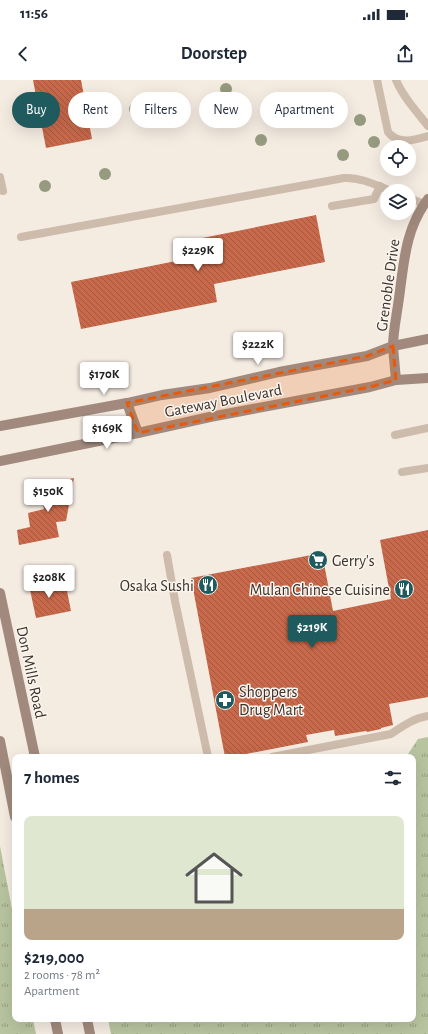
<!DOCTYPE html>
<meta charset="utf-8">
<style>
body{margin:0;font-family:"Alegreya Sans",sans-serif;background:#f6f6f7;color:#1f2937;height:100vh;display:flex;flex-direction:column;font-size:15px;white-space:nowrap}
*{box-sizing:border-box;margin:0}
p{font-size:13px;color:#747a83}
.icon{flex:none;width:22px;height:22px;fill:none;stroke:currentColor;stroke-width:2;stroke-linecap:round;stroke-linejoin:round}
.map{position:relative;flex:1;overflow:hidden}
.details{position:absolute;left:12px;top:674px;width:404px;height:268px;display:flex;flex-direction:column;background:#fff;border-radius:8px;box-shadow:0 4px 16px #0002}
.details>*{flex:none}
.hud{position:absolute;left:12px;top:12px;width:404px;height:36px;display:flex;gap:8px}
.controls{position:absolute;left:380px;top:60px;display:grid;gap:8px}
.controls a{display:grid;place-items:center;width:36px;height:36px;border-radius:50%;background:#fff;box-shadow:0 4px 16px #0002;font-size:20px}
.price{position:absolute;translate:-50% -34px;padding:0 9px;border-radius:4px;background:#fff;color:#222;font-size:13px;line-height:26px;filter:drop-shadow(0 1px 2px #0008)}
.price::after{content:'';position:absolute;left:50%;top:24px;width:12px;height:9px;margin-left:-6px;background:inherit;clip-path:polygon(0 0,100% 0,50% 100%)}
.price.on{background:#1f5a5e;color:#fff}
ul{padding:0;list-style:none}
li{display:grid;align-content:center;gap:8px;height:212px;padding:0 12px}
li+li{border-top:1px solid #e0e1e3}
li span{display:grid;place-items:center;height:124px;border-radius:8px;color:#555}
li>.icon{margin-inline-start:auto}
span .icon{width:72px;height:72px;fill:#fffc;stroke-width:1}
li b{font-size:17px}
h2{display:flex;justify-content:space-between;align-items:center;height:48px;padding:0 12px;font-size:17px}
.pill{padding:0 14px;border-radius:18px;background:#fff;box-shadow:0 4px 16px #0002;font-size:14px;line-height:36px}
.pill.on{background:#1f5a5e;color:#fff}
.status{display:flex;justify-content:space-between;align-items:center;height:28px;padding:0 20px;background:#fff;direction:ltr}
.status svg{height:11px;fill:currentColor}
header{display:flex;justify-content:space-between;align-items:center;height:52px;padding:0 12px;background:#fff;font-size:18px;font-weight:600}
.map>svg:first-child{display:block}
</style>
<div class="status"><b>11:56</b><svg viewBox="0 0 49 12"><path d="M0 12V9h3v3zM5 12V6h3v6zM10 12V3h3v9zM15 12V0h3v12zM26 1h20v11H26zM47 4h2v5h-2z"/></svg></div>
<header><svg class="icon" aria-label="back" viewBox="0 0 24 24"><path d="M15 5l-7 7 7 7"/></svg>Doorstep<svg class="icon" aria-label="share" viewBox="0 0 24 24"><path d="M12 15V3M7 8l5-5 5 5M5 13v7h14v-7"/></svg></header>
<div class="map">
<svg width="428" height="954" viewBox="0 0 428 954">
<defs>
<pattern id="park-tufts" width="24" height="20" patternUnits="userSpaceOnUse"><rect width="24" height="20" fill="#b8c4a0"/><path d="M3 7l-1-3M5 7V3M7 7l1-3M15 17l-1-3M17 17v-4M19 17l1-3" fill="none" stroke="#97a083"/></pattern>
<pattern id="building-back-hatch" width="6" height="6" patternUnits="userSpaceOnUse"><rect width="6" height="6" fill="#c8694b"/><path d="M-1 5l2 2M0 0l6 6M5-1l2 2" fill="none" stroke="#a4573f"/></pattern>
</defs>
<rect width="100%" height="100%" fill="#f4ebe1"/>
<g fill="url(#park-tufts)">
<path d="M428,657V954H111L108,939H413V677H406L418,659Z"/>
<path d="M0,766L15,845V939H33L36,954H0Z"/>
</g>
<g fill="url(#building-back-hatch)">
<path d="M33,0H81L92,59L46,68Z"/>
<path d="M316,135L325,182L214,204L217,222L81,249L71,202L176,181L173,164Z"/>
<path d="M74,398L66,441L56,442L59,457L19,465L17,450L30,447L28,433L44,429L39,405Z"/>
<path d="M428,450V617L389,624L393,645L381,648V649L367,652L366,651L335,656L334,650L306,655L308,662L230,677H225L191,498L322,473L333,531L391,519L380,460Z"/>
<path d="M51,501L67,511L71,531L36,538L29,505Z"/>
</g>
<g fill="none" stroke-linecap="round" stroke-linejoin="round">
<g stroke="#cdbbac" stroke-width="8">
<path d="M377,0L388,52C398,65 415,60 428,56"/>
<path d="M396,0C403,17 417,32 428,46"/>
<path d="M0,97L3,111"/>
<path d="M409,118L424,124"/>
<path d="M332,126L374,119L380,106"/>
<path d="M21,157L344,98C360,97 376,105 391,111"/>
<path d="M395,355L428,348"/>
<path d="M402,392L428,388"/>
<path d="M167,475L175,521L208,677"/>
<path d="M272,677L391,654C403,646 414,638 428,636"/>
</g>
<g stroke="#a18a7d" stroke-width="10">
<path d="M396,300C395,289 394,278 393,267C393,251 397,234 399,218C404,183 405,149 428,119"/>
<path d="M127,323L138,353"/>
<path d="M0,346L127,323L162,315L210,308L279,292L367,276L393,266L428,259"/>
<path d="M0,381L138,353L210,337L370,307L396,300L428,298"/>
<path d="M0,513L35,677"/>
<path d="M0,661L15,737"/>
<path d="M55,939L58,954"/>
<path d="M87,939L90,954"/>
</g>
</g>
<g fill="#969b7f">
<circle cx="226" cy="9" r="6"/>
<circle cx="135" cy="29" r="6"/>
<circle cx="299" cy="39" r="6"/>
<circle cx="360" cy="40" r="6"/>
<circle cx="261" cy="60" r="6"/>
<circle cx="374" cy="62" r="6"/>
<circle cx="343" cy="75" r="6"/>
<circle cx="105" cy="94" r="6"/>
<circle cx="45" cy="106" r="6"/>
</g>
<path fill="#e8590c" fill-opacity="0.2" stroke="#e8590c" stroke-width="3" stroke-dasharray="8 5" stroke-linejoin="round" d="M393,266L396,300L370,307L138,353L127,323L367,276Z"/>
<defs>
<symbol id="supermarket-disc" viewBox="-11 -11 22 22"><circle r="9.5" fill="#1f5a5e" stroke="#fbf5ee"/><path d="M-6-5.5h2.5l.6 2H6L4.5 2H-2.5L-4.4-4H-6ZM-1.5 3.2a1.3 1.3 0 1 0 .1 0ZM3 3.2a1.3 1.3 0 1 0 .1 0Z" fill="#fff"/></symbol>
<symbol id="restaurant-disc" viewBox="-11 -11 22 22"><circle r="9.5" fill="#1f5a5e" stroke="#fbf5ee"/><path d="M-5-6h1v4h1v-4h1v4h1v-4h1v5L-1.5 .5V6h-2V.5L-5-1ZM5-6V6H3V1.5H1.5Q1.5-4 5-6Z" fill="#fff"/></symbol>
<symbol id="pharmacy-disc" viewBox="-11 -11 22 22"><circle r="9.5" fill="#1f5a5e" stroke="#fbf5ee"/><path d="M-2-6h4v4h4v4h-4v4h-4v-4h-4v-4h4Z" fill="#fff"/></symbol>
</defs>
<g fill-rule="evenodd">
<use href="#supermarket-disc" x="307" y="469" width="22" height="22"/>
<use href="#restaurant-disc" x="197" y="494" width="22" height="22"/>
<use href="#restaurant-disc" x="393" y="498" width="22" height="22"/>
<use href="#pharmacy-disc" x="214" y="609" width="22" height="22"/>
</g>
<g text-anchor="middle" stroke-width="3" stroke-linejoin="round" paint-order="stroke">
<g font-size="16" fill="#3b302b" stroke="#fbf5ee">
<text transform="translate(387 205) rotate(-82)" y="6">Grenoble Drive</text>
<text transform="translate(223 320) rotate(-11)" y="6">Gateway Boulevard</text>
<text transform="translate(32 592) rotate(78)" y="6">Don Mills Road</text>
</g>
<g font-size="16" fill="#3b302b" stroke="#fbf5ee" text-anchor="start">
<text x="332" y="486">Gerry's</text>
<text x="194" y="511" text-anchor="end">Osaka Sushi</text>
<text x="390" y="515" text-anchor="end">Mulan Chinese Cuisine</text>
<text x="239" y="617">Shoppers<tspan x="239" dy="18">Drug Mart</tspan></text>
</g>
</g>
</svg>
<div class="controls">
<a><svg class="icon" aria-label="locate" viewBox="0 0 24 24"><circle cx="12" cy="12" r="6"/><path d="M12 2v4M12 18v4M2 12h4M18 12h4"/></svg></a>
<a><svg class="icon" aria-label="layers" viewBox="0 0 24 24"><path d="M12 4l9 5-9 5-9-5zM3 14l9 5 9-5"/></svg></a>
</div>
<b class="price" style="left:198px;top:192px">$229K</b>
<b class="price" style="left:258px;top:286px">$222K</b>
<b class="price" style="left:104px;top:316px">$170K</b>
<b class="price" style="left:107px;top:370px">$169K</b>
<b class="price" style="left:48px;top:433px">$150K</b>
<b class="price" style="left:49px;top:519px">$208K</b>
<b class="price on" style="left:312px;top:569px">$219K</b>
<div class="hud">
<a class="pill on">Buy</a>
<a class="pill">Rent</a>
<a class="pill">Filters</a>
<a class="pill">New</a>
<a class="pill">Apartment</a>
</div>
<section class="details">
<h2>7 homes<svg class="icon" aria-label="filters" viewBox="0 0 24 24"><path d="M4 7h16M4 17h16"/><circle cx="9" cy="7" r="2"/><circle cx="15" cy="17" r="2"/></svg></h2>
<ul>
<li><span style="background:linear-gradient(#dfe7d0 75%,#b9a48a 0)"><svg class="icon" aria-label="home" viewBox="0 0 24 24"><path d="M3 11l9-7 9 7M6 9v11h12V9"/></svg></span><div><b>$219,000</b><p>2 rooms · 78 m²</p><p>Apartment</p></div></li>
</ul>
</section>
</div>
